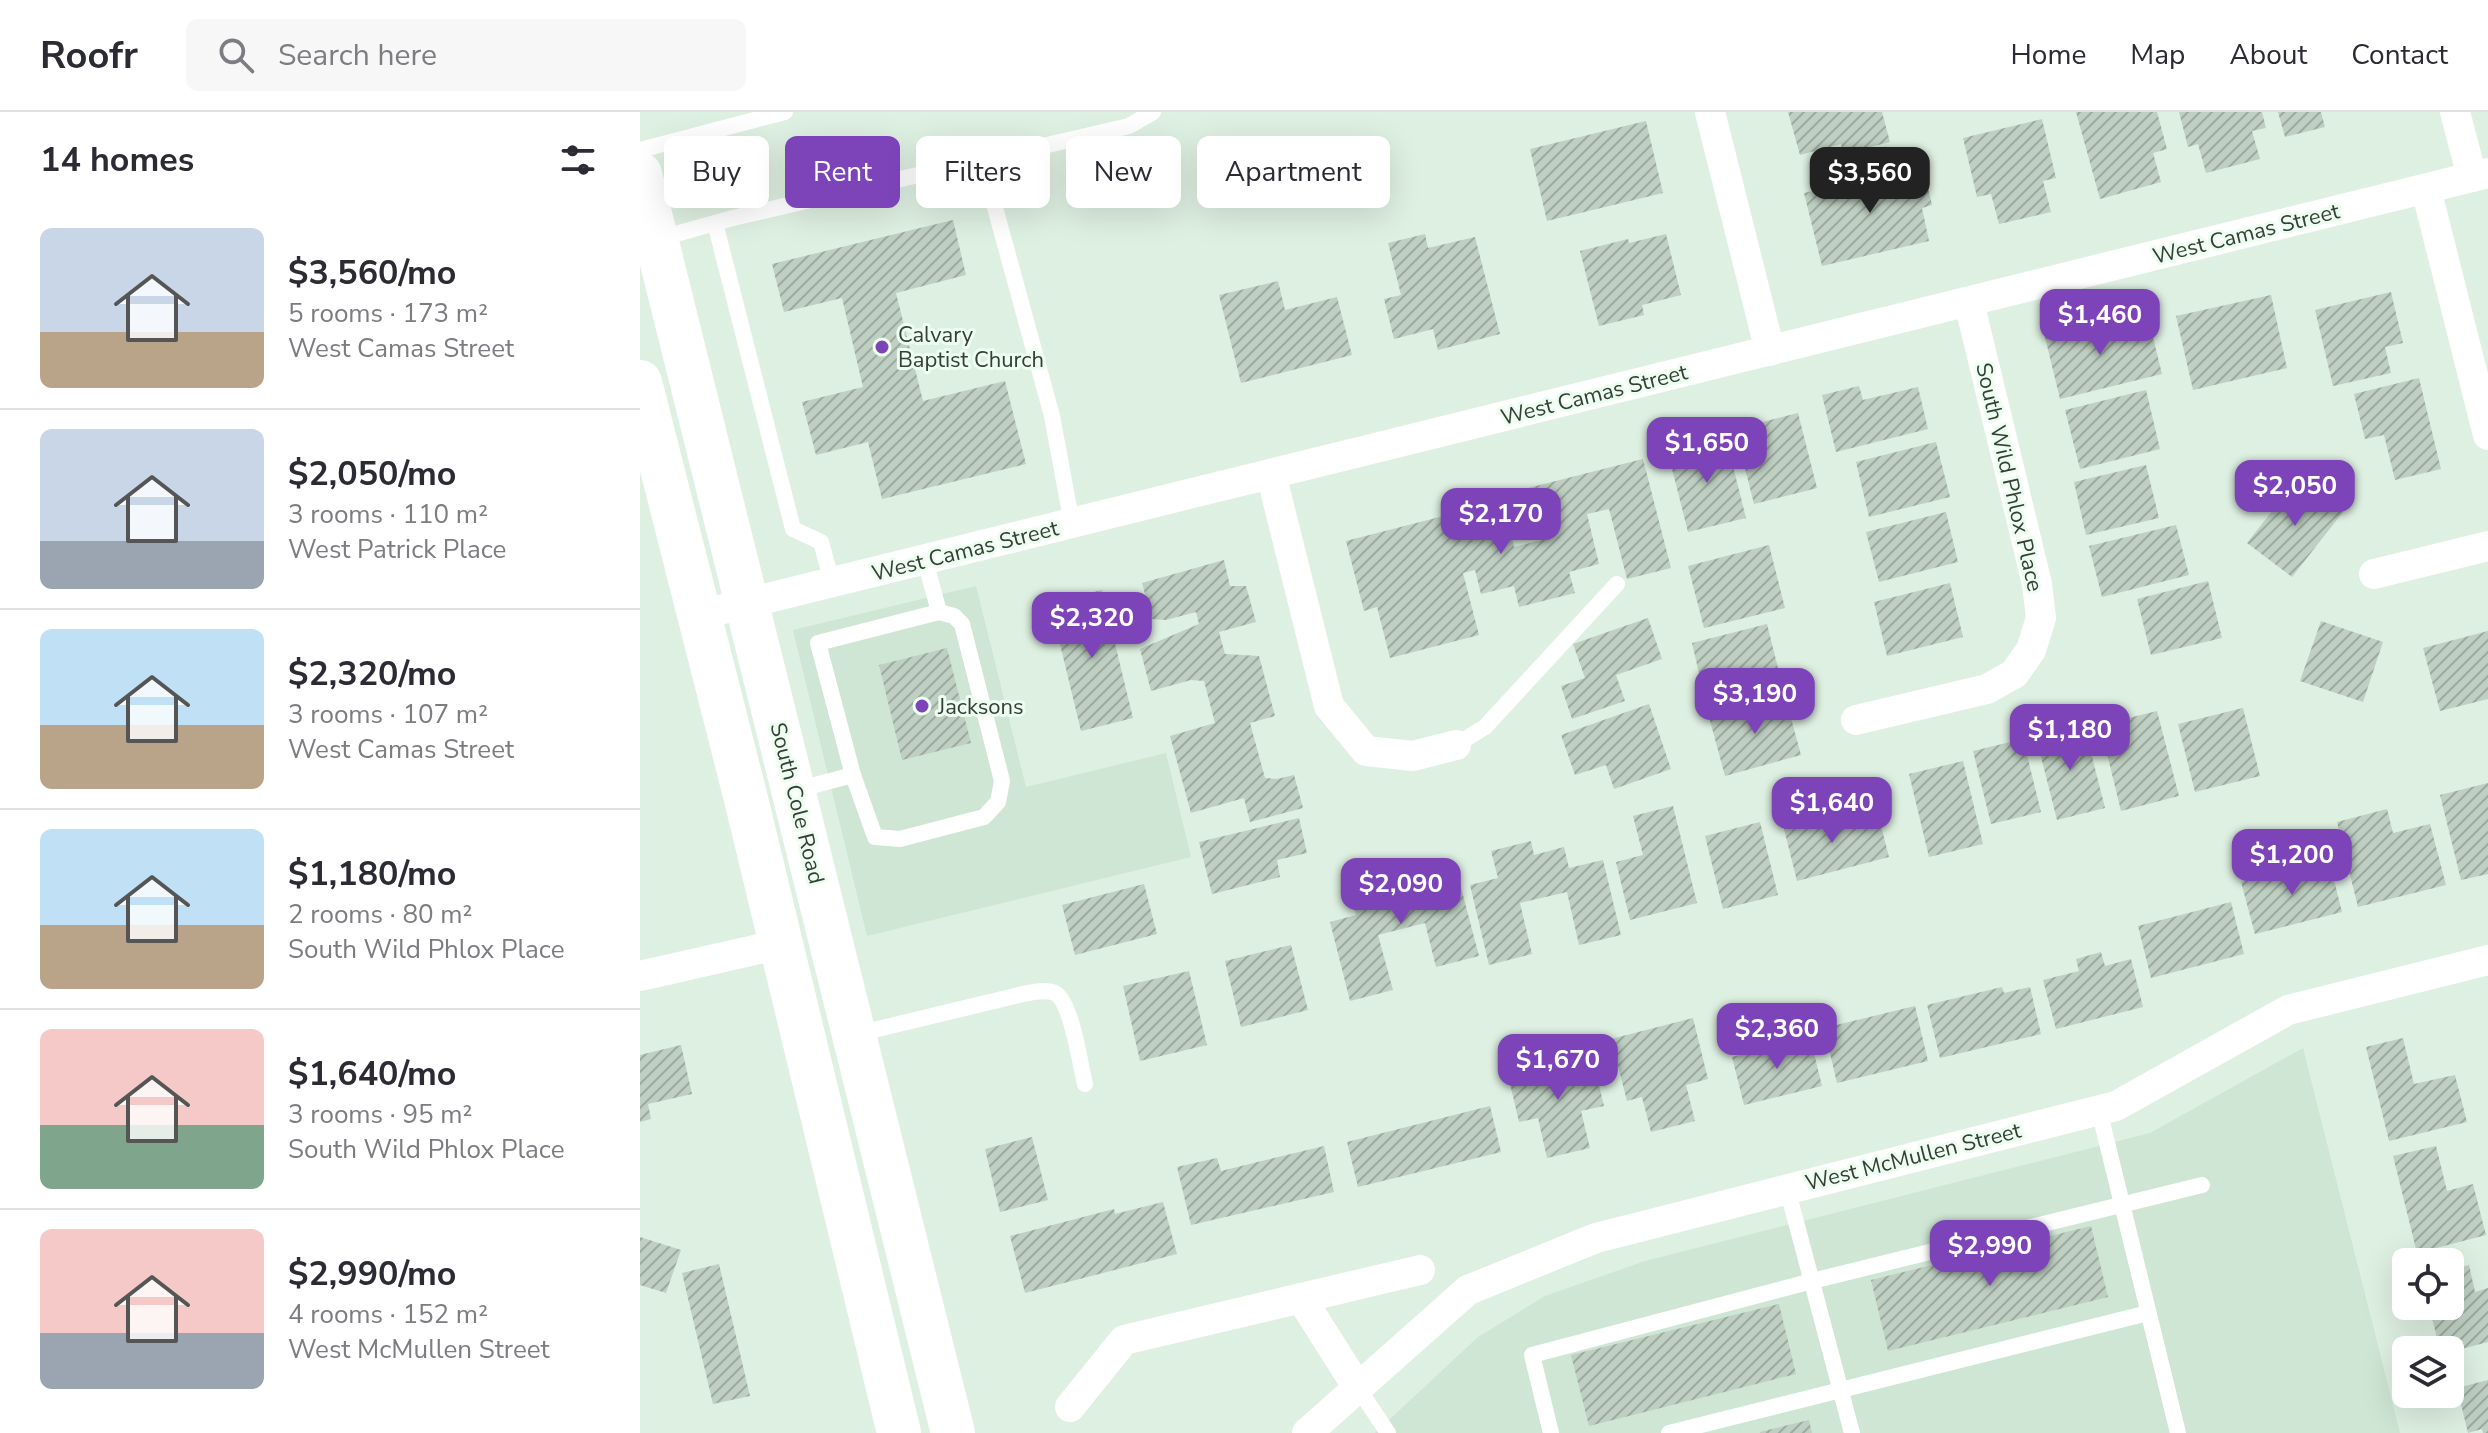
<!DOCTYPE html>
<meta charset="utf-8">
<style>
body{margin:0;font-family:"Nunito Sans",sans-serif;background:#f7f7f7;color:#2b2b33;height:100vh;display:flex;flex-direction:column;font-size:30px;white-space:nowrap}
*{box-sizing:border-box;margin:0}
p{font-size:26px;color:#7c7c81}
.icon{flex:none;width:44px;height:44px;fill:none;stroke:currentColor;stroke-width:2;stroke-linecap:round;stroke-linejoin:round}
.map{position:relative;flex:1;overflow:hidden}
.drawer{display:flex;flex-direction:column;background:#fff;width:640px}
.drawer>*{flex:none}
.top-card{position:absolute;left:24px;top:24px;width:760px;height:72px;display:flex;gap:16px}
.fabs{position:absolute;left:1752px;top:1136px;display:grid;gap:16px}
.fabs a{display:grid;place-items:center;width:72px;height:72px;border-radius:12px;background:#fff;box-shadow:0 8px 32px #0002;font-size:40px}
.price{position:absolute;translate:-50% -68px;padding:0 18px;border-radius:16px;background:#7d44ba;color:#fff;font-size:26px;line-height:52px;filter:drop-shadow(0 2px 4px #0008)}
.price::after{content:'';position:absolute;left:50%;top:48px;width:24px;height:18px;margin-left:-12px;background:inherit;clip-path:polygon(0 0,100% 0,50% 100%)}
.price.on{background:#222;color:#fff}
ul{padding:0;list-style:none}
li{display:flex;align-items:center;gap:24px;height:200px;padding:0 40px}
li+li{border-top:2px solid #e1e1e2}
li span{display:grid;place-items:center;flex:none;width:224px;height:160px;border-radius:12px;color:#555}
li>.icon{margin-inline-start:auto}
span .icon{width:96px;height:96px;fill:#fffc;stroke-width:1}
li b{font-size:34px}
h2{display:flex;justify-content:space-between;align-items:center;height:96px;padding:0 40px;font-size:34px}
.chip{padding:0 28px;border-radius:12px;background:#fff;box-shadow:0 8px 32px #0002;font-size:28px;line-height:72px}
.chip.on{background:#7d44ba;color:#fff}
header{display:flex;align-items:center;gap:48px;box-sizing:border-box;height:112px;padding:0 40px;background:#fff;border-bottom:2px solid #e1e1e2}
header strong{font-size:38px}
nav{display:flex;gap:44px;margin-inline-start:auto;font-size:28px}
.search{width:560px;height:72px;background:#f7f7f7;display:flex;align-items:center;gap:20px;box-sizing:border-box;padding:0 28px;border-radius:12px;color:#7c7c81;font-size:30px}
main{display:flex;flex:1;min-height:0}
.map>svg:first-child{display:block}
</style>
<header>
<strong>Roofr</strong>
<div class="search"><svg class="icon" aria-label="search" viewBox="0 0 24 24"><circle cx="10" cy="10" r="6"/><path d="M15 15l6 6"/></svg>Search here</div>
<nav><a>Home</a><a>Map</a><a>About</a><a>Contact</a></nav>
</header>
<main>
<section class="drawer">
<h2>14 homes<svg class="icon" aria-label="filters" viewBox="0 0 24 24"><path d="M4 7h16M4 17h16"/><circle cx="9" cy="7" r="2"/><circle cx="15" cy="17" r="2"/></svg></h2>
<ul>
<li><span style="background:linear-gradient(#c9d6e8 65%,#b9a48a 0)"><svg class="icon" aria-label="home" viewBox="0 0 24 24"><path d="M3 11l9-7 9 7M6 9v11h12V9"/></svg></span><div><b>$3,560/mo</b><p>5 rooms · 173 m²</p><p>West Camas Street</p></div></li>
<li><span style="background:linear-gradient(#c9d6e8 70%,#9aa5b1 0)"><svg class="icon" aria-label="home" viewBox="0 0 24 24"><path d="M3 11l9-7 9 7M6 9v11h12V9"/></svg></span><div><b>$2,050/mo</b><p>3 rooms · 110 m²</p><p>West Patrick Place</p></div></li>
<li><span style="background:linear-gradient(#bfe0f5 60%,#b9a48a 0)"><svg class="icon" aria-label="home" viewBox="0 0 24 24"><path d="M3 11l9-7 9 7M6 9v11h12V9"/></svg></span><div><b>$2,320/mo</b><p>3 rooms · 107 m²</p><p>West Camas Street</p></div></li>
<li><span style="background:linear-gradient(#bfe0f5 60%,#b9a48a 0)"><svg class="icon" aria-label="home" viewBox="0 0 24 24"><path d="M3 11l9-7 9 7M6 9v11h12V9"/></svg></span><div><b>$1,180/mo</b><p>2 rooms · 80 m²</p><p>South Wild Phlox Place</p></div></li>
<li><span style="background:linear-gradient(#f6c9c9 60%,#7fa58c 0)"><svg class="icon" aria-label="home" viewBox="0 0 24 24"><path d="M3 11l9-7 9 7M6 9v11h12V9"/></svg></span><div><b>$1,640/mo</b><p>3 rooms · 95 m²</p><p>South Wild Phlox Place</p></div></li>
<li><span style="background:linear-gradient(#f6c9c9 65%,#9aa5b1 0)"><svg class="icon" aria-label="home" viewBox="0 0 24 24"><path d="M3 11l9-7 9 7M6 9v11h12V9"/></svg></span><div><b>$2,990/mo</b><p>4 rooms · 152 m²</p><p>West McMullen Street</p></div></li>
</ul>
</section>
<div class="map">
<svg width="1848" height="1321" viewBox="0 0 1848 1321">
<defs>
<pattern id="building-hatch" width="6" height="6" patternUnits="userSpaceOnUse" patternTransform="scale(2)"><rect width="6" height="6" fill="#bfd0c3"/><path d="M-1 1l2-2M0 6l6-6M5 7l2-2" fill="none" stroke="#9caa9f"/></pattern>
</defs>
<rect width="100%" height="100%" fill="#def0e2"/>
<g fill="#cee6d3">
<path d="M336,474L386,675L526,641L551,745L227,824L153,518Z"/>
<path d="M1663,936L1760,1321H735L838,1225L905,1184L1005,1149L1510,1021Z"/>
</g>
<g fill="url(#building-hatch)">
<path d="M1148,0H1242L1250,30L1203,42L1201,32L1160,43Z"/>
<path d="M1436,0H1517L1527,37L1513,41L1521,70L1460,87Z"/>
<path d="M1539,0H1622L1626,16L1612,19L1620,47L1566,61L1558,32L1548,35Z"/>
<path d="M1638,0H1681L1685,15L1645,25Z"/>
<path d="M1402,7L1416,66L1403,69L1411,100L1359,112L1351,82L1337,85L1323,26Z"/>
<path d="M1006,9L1023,81L907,109L890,37Z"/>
<path d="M1283,53L1292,93L1282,96L1289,129L1182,154L1164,81Z"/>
<path d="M313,108L326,163L256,181L283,289L365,269L386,352L242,387L228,330L176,343L162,290L223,275L202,186L144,200L132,152Z"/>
<path d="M785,122L788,136L835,125L860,222L798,238L793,217L754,227L744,187L761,183L748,131Z"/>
<path d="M1026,122L1041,183L1002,193L1004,203L959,214L940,139L988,127L989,131Z"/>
<path d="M638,169L645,198L697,185L712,243L601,271L579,183Z"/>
<path d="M1751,180L1763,231L1745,235L1751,261L1693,274L1675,198Z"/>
<path d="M1631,183L1647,256L1553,278L1536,204Z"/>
<path d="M1441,208L1445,225L1509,209L1522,262L1420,287L1403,217Z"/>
<path d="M1779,266L1801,357L1755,368L1744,323L1725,327L1714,282Z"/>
<path d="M1219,274L1223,288L1278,275L1288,317L1196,340L1182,283Z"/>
<path d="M1506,278L1520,337L1440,357L1425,298Z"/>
<path d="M1158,301L1177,376L1114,392L1095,317Z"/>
<path d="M1086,326L1106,406L1048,420L1028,341Z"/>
<path d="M1296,330L1310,385L1229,405L1216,350Z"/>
<path d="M1003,347L1031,456L987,467L969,397L947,402L959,452L929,460L935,481L879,495L874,474L841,482L835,458L823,461L839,523L750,546L737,495L724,499L706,429L862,389L874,435L902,428L888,376Z"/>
<path d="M1506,353L1519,406L1446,423L1434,370Z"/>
<path d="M1658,366L1703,400L1652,465L1607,431Z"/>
<path d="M1306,400L1318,450L1239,470L1226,420Z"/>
<path d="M1536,413L1549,463L1462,485L1449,434Z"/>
<path d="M1129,433L1145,496L1064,516L1048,454Z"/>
<path d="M584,448L590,474H606L616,510L579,520L585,542L619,544L635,604L610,611L625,666L637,667L654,663L663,696L610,710L604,686L551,701L530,624L575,611L564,569L551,568L511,579L500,537L559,512L556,500L526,508L512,507L502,471Z"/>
<path d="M1568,469L1582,526L1511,543L1497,487Z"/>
<path d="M1310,471L1323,525L1247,544L1234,490Z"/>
<path d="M462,478L493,606L441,619L410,491Z"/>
<path d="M1008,506L1022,547L976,563L985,589L932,607L921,574L945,566L933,532Z"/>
<path d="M1681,509L1743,530L1723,590L1660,569Z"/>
<path d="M1127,512L1141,568L1065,587L1052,531Z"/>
<path d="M1848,519V587L1800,599L1783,536Z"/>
<path d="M307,536L331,631L262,648L239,553Z"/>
<path d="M1145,584L1161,643L1085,664L1069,605Z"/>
<path d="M1009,592L1031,657L974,677L966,653L935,663L921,623Z"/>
<path d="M1603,596L1620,664L1555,680L1538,612Z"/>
<path d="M1517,599L1539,684L1481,699L1460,613Z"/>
<path d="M1444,613L1465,696L1417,708L1396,625Z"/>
<path d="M1383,627L1401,700L1351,712L1333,639Z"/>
<path d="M1323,649L1343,732L1289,745L1269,662Z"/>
<path d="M1848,671V762L1821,768L1800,683Z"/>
<path d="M1033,694L1057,791L990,808L976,750L1003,743L993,704Z"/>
<path d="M1747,697L1753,721L1790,712L1806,773L1718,795L1697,710Z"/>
<path d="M1182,699L1187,720L1239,706L1249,745L1157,769L1142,709Z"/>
<path d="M659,706L667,741L637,748L640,765L572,782L559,730Z"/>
<path d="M1120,710L1138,783L1083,797L1065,724Z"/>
<path d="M891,729L894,743L924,735L929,756L963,748L981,823L939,833L927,780L880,791L892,842L849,853L830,773L858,766L851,739Z"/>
<path d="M780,748L786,773L818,764L839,844L796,855L785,811L738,823L753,878L710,889L690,810L716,803L709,776L749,766L747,757Z"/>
<path d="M1689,748L1702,800L1615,822L1601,770Z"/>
<path d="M504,772L517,822L435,843L422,793Z"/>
<path d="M1591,790L1604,842L1511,866L1498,814Z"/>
<path d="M651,833L668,898L601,915L585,849Z"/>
<path d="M1461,840L1465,854L1491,847L1503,895L1416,917L1403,868L1439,859L1436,847Z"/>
<path d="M549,859L567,933L500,949L483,874Z"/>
<path d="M1362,875L1364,881L1390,875L1401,922L1300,946L1287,893Z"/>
<path d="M1275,894L1288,949L1197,971L1184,916Z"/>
<path d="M1053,906L1068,967L1046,973L1055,1009L1011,1020L1002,985L987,989L971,927Z"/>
<path d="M1170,925L1182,974L1104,993L1092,945Z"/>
<path d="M1763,926L1774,972L1815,963L1827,1010L1749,1029L1726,935Z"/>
<path d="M41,933L52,982L8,992L11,1007L0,1010V943Z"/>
<path d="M952,944L964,994L941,999L950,1036L907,1046L898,1006L879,1010L868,963Z"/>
<path d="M850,994L861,1040L718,1075L707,1030Z"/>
<path d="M392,1025L408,1088L360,1100L345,1037Z"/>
<path d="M684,1034L694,1080L551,1113L537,1055L577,1046L581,1059Z"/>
<path d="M1796,1034L1807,1079L1833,1072L1846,1123L1777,1141L1753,1044Z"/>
<path d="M523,1090L537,1142L385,1181L370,1124L474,1097L475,1102Z"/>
<path d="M1451,1114L1468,1185L1248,1239L1231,1168Z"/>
<path d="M0,1125L41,1138L26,1181L0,1173Z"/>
<path d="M79,1152L110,1284L73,1292L42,1161Z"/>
<path d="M1829,1153L1835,1180L1848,1176V1230L1810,1240L1800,1238L1789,1194H1810V1158Z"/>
<path d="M1139,1192L1156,1262L949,1314L931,1243Z"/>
<path d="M1848,1268V1321H1843L1842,1317L1828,1321L1817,1276Z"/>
<path d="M1169,1308L1172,1321H1120V1320Z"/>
</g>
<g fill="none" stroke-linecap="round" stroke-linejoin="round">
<g stroke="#fff" stroke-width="16">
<path d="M0,38L145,0"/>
<path d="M342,48L412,304L432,412"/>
<path d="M75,111L153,417L181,430L192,470"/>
<path d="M18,127L93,106L489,14L513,0"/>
<path d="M816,633L845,615L977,472"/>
<path d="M213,663L235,725L260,727L344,705L358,690L362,669L322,512L314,504L299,500"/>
<path d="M156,678L213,663L178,531L299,500L285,448"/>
<path d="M217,922L383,882C393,880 406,877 415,881C432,890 440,953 445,972"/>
<path d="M1459,998L1538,1321"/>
<path d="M1147,1076L1212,1321"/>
<path d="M718,1276L748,1321"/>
<path d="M911,1321L892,1243L1172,1169L1562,1073"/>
<path d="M1029,1321L1508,1201"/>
</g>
<g stroke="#fff" stroke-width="30">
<path d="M1070,0L1130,239"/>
<path d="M1815,0L1832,65"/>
<path d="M1786,77L1848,323"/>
<path d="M631,362L689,594L726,639L773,644L816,633"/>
<path d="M1734,462L1848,434"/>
<path d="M59,503L1848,61"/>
<path d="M1216,608L1347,577L1374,562L1391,538L1401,506L1397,472L1329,190"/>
<path d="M0,864L141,832"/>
<path d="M661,1186L718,1276"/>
<path d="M430,1295L484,1228L780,1158"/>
<path d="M667,1321L828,1178L956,1126L1476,994L1648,898L1848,848"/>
</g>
<g stroke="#fff" stroke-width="44">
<path d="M0,62L313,1321"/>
<path d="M0,270L106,687L259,1321"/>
</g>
</g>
<g fill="#7d44ba" stroke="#ecfef0" stroke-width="3">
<circle cx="242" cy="235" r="8"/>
<circle cx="282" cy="594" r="8"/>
</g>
<g text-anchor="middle" stroke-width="6" stroke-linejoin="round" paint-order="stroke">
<g font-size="22" fill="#373e38" stroke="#ecfef0">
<text transform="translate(1606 121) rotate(-14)" y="8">West Camas Street</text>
<text transform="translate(954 282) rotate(-14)" y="8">West Camas Street</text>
<text transform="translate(1370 365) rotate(77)" y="8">South Wild Phlox Place</text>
<text transform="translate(325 438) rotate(-14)" y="8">West Camas Street</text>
<text transform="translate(158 691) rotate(76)" y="8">South Cole Road</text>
<text transform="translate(1273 1044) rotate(-14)" y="8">West McMullen Street</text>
</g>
<g font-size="22" fill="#373e38" stroke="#ecfef0" text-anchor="start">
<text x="258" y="230">Calvary<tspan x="258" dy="25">Baptist Church</tspan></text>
<text x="298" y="602">Jacksons</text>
</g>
</g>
</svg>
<div class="fabs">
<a><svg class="icon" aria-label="locate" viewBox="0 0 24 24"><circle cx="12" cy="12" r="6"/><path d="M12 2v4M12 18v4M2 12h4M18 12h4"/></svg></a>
<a><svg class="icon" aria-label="layers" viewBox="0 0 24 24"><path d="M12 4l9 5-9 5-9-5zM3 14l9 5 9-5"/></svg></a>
</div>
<b class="price on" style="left:1230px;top:103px">$3,560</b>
<b class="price" style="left:1460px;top:245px">$1,460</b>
<b class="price" style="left:1067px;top:373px">$1,650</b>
<b class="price" style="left:1655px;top:416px">$2,050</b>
<b class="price" style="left:861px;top:444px">$2,170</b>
<b class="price" style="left:452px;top:548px">$2,320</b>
<b class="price" style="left:1115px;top:624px">$3,190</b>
<b class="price" style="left:1430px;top:660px">$1,180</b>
<b class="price" style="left:1192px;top:733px">$1,640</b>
<b class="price" style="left:1652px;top:785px">$1,200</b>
<b class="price" style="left:761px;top:814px">$2,090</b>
<b class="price" style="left:1137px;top:959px">$2,360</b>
<b class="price" style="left:918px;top:990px">$1,670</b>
<b class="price" style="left:1350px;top:1176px">$2,990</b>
<div class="top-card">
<a class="chip">Buy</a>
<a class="chip on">Rent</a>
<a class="chip">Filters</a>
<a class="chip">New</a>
<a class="chip">Apartment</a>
</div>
</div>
</main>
